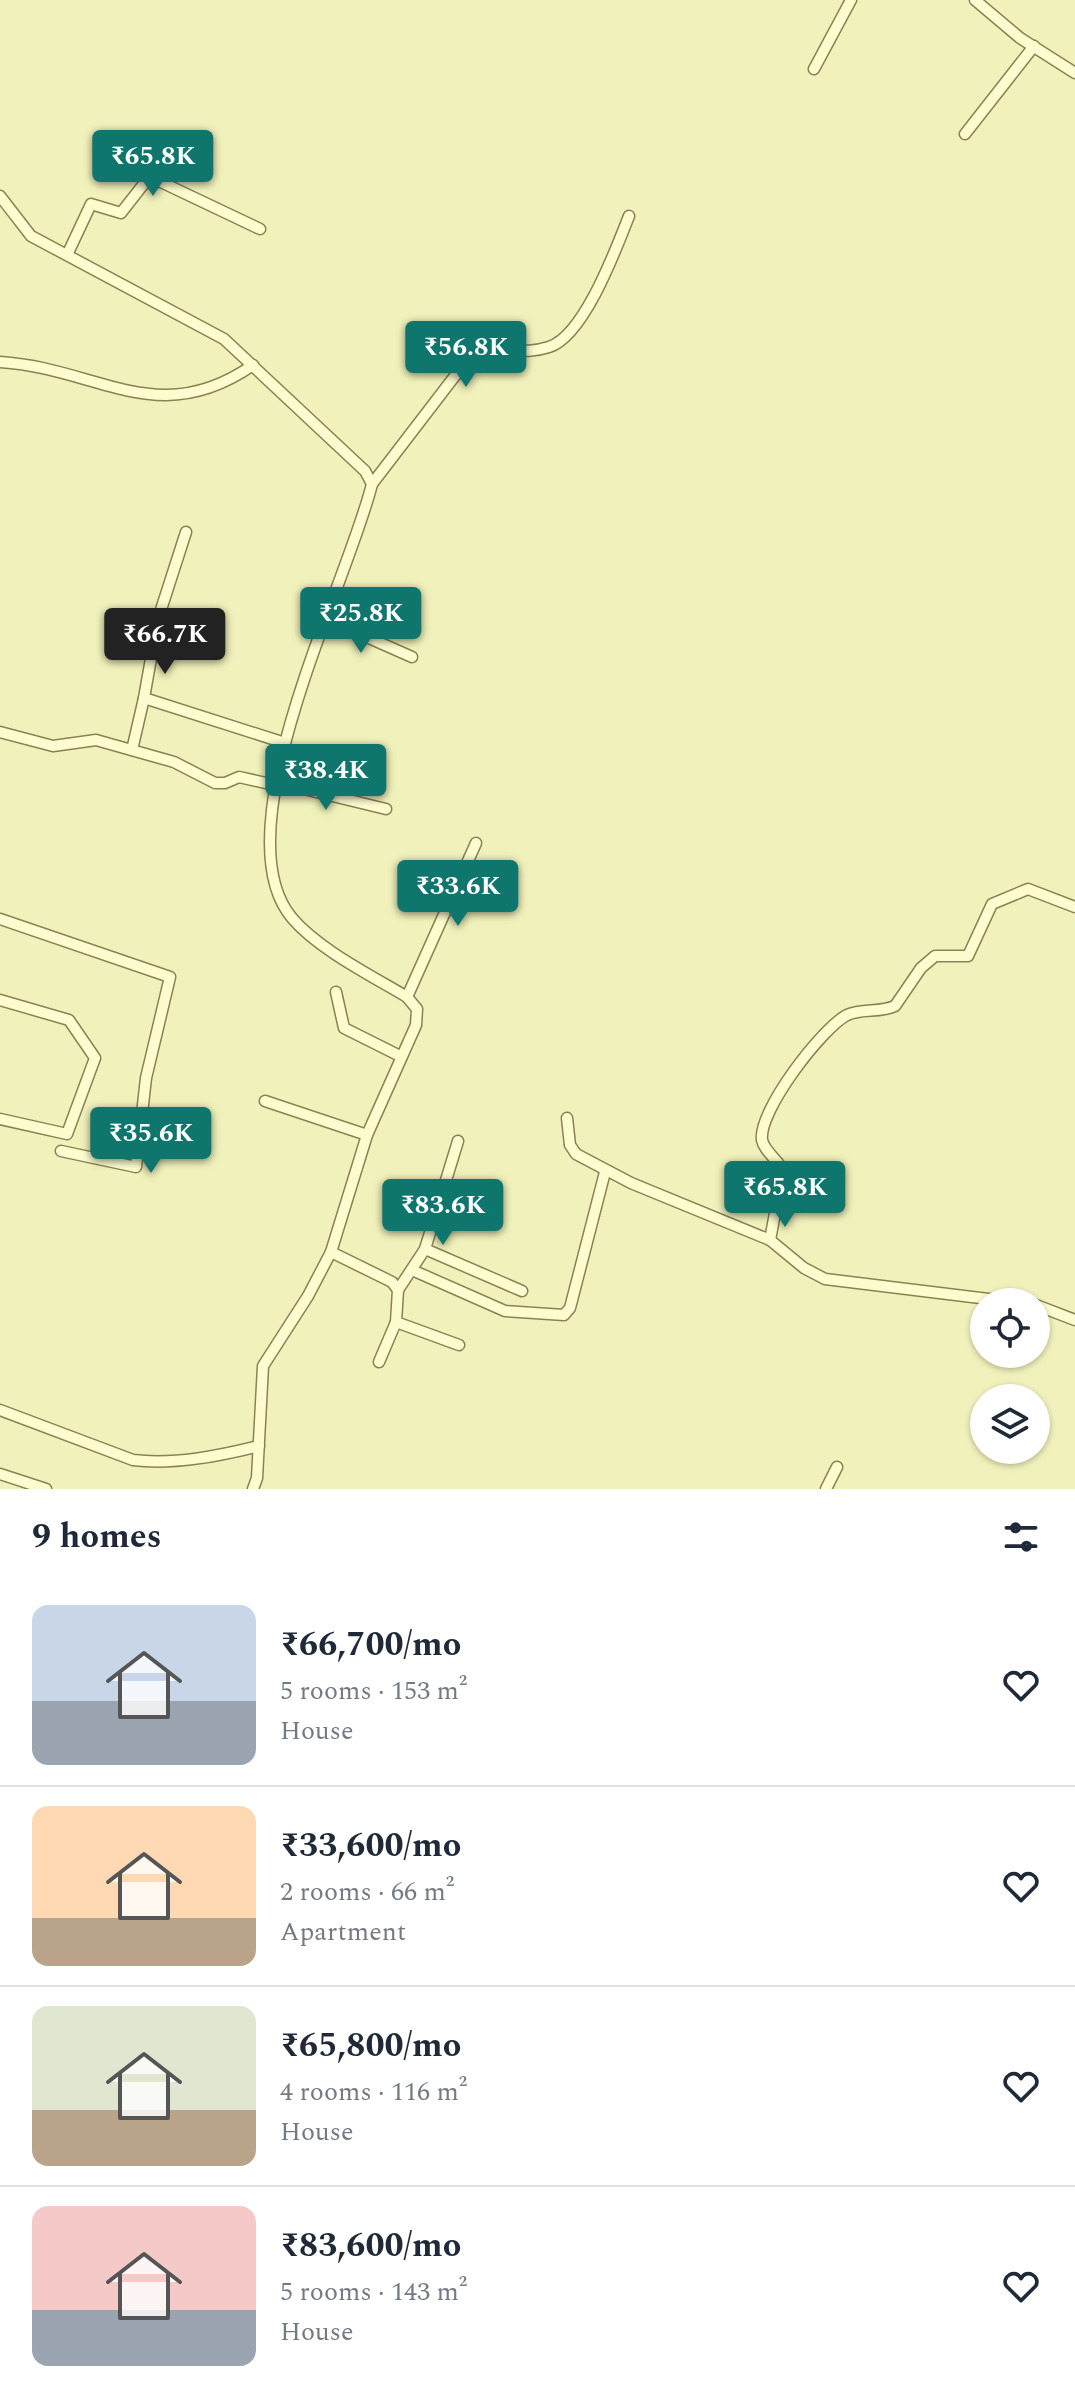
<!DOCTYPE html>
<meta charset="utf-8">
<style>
body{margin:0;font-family:Spectral,serif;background:#f2f2f3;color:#1f2937;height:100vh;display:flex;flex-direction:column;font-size:30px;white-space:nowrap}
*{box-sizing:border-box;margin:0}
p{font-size:26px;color:#747a83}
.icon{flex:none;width:44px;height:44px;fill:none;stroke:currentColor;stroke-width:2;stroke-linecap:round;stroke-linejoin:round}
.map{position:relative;height:1489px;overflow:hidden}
.side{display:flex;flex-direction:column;background:#fff;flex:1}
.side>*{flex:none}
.buttons{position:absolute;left:970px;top:1288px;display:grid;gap:16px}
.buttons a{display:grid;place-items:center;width:80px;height:80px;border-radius:50%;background:#fff;box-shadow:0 2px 6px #0004;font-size:40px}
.price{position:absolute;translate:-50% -68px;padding:0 18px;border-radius:8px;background:#0f766e;color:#fff;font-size:26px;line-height:52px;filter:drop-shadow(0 2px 4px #0008)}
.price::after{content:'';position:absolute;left:50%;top:48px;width:24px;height:18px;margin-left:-12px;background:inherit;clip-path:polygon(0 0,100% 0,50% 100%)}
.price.selected{background:#222;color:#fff}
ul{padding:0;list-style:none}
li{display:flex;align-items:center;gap:24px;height:200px;padding:0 32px}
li+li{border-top:2px solid #e0e1e3}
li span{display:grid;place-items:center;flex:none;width:224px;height:160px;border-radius:16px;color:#555}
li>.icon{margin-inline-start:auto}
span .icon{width:96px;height:96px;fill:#fffc;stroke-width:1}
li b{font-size:34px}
h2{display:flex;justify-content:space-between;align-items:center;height:96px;padding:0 32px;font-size:34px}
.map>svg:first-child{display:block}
</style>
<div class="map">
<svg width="1075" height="1489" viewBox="0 0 1075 1489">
<rect width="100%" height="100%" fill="#f1f2bb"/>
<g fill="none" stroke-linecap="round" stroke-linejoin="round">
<defs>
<g id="minor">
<path d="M975,0L1020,38L1075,73"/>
<path d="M814,69L851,0"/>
<path d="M965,134L1034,46"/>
<path d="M0,196L31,236L224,339L365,471L372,484C348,583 219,832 292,918C318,949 372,976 407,997L417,1009L416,1025L367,1135L331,1252L308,1296L263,1366L257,1478L253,1489"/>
<path d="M68,253L91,204L121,213L146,181L161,182L260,229"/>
<path d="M0,362C98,368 158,431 253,365"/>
<path d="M372,484L461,368C501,336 511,359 549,347C584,336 616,249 629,216"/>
<path d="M186,532L158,619L144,698L285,743"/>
<path d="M326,619L412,657"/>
<path d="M0,732L53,746L96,740L174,762L215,783H225L239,777L275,785"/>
<path d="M132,750L144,698"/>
<path d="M275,782L386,809"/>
<path d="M0,919L170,977L146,1078L136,1167L61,1151"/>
<path d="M336,992L344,1028L400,1056"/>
<path d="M407,997L476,843"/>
<path d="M0,1000L69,1020L95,1058L67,1134L0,1119"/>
<path d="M265,1101L367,1135"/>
<path d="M567,1118L570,1145L576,1154L631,1183L770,1240L804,1268L825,1279L1013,1302"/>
<path d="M770,1240L783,1170C778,1160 764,1151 762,1140C758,1111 822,1028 847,1015C862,1008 880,1013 895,1006L921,968L935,956H968L992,904L1028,889L1075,907"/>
<path d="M425,1249L522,1291"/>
<path d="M331,1252L392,1282L398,1290L396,1322L459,1345"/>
<path d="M412,1270L505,1311L564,1315L570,1308L605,1172"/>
<path d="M398,1290L425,1249L458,1141"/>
<path d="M1036,1305L1075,1320"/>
<path d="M379,1362L396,1322"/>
<path d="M0,1410L133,1460C174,1465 219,1456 259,1446"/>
<path d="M0,1474L46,1489"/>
<path d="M826,1489L837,1467"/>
</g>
</defs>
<use href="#minor" stroke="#8a8253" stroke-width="13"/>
<use href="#minor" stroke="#fcfccf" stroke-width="10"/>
</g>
</svg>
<div class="buttons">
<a><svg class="icon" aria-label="locate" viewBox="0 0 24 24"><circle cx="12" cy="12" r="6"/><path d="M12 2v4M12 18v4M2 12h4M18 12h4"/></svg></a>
<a><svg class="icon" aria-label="layers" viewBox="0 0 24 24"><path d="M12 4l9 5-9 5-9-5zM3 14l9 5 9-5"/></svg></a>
</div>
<b class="price" style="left:153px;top:198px">₹65.8K</b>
<b class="price" style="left:466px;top:389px">₹56.8K</b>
<b class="price" style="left:361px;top:655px">₹25.8K</b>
<b class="price selected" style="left:165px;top:676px">₹66.7K</b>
<b class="price" style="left:326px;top:812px">₹38.4K</b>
<b class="price" style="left:458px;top:928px">₹33.6K</b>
<b class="price" style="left:151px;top:1175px">₹35.6K</b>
<b class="price" style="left:785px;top:1229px">₹65.8K</b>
<b class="price" style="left:443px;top:1247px">₹83.6K</b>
</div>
<section class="side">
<h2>9 homes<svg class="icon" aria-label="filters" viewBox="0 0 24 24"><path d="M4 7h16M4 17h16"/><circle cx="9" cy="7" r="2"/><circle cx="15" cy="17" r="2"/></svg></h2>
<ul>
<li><span style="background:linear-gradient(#c9d6e8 60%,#9aa5b1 0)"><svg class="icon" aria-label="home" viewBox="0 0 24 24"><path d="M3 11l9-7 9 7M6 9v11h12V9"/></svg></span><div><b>₹66,700/mo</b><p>5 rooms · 153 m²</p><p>House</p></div><svg class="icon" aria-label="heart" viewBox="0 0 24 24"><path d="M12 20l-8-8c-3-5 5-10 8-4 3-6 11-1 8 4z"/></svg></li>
<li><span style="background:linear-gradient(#ffd9b3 70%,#b9a48a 0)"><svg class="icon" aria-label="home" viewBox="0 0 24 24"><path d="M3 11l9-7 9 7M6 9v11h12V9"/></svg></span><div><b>₹33,600/mo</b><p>2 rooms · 66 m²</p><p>Apartment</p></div><svg class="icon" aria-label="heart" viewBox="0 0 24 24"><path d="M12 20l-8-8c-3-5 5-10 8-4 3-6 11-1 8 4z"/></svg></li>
<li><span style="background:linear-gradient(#dfe7d0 65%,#b9a48a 0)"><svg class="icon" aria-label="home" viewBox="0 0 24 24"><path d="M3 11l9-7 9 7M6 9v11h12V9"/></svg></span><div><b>₹65,800/mo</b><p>4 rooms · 116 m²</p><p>House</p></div><svg class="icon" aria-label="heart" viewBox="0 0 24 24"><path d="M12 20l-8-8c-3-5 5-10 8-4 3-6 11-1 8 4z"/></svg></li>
<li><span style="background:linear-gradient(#f6c9c9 65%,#9aa5b1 0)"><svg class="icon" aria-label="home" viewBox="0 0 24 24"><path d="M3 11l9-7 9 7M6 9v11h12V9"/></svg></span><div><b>₹83,600/mo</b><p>5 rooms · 143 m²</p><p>House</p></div><svg class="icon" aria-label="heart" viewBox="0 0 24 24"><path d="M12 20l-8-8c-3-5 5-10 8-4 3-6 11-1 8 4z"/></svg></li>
</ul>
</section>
